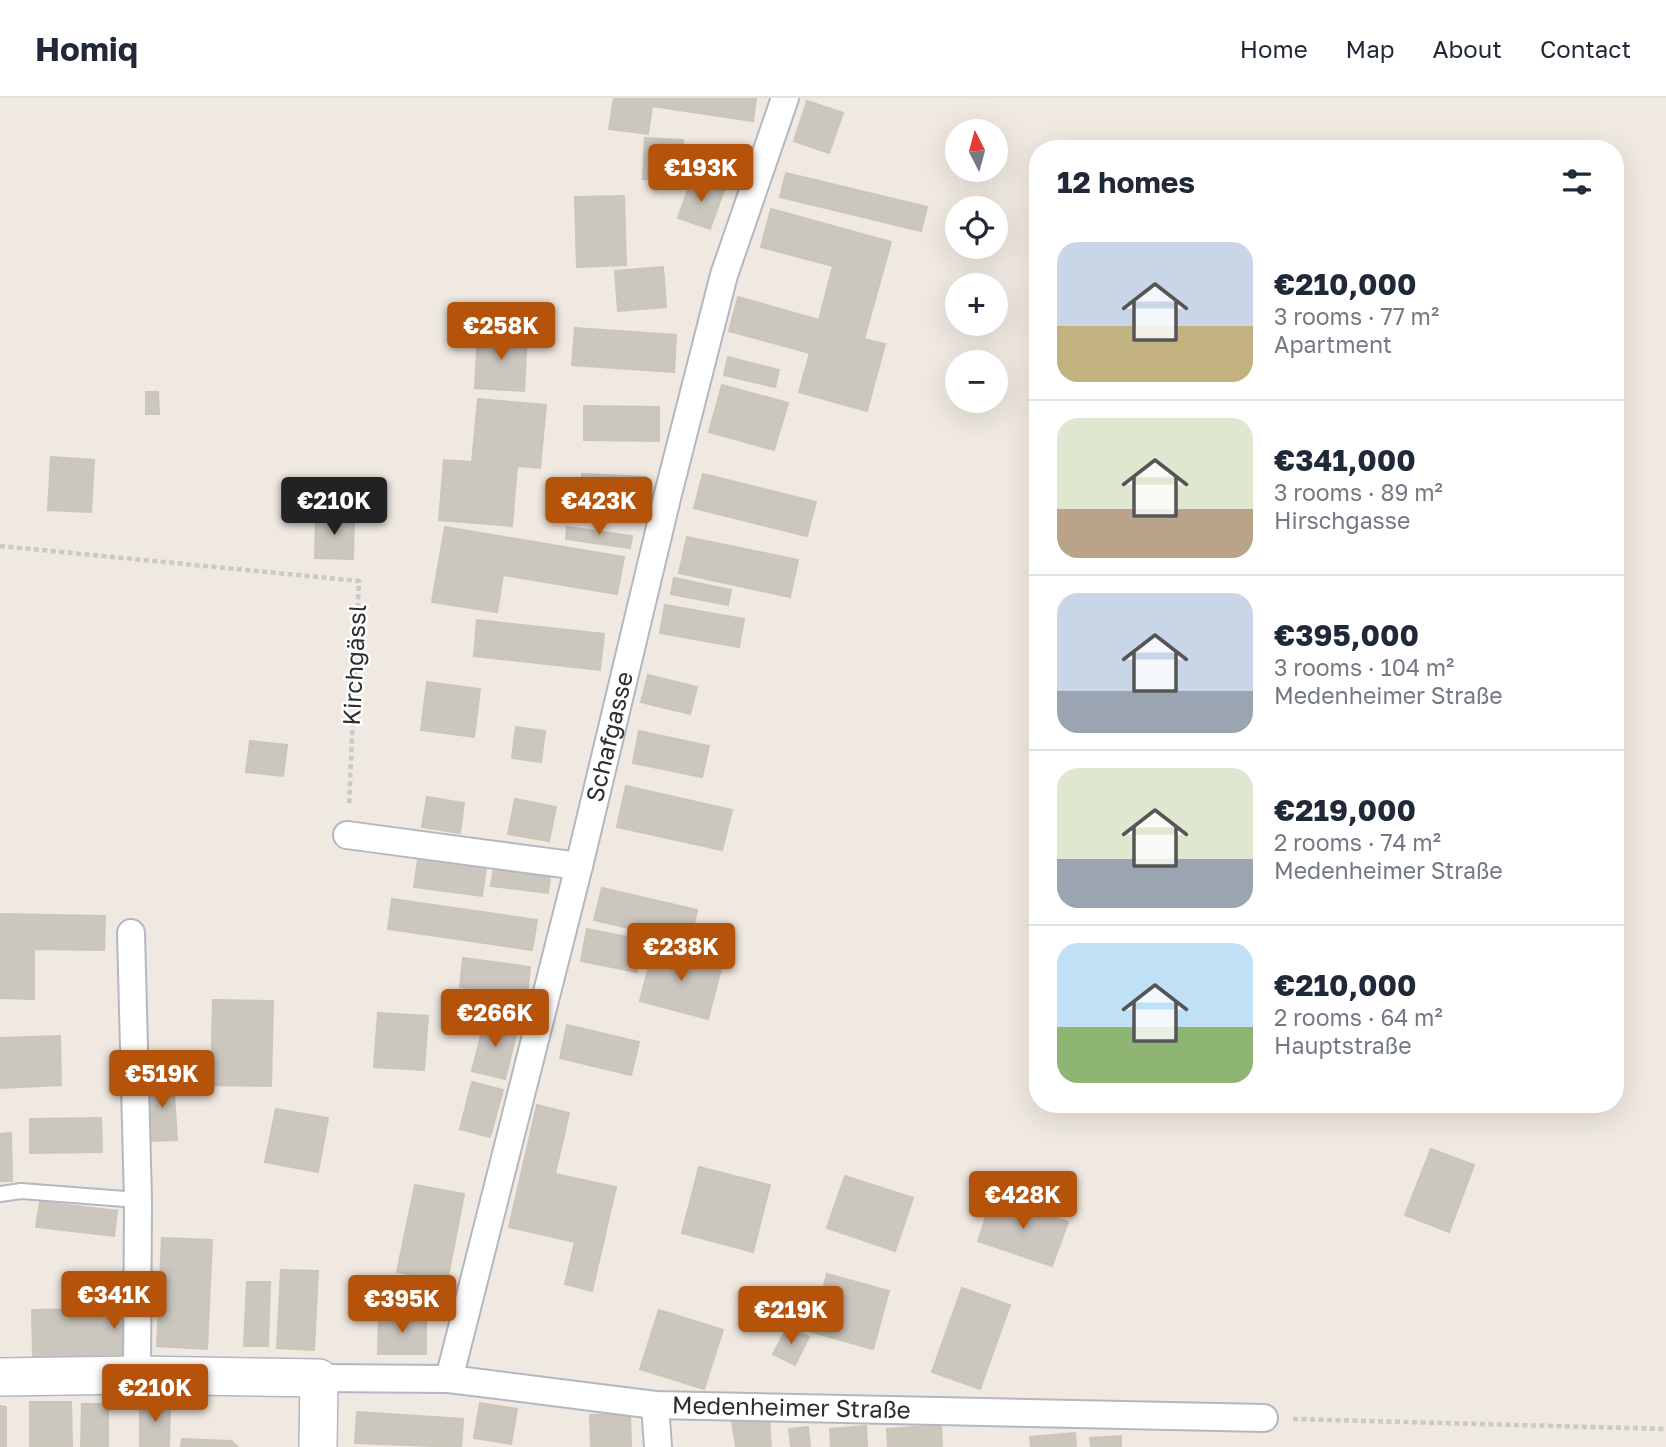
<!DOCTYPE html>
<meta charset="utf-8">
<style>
body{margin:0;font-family:"Golos Text",sans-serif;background:#f2f2f3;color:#1f2937;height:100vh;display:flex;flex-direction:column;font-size:26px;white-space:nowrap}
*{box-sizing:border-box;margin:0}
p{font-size:23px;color:#747a83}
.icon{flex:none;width:38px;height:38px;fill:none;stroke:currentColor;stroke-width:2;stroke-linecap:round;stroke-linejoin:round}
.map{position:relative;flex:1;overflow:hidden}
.drawer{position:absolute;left:1029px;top:42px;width:595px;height:973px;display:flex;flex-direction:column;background:#fff;border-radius:28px;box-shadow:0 7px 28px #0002}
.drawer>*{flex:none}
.needle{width:46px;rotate:354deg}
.controls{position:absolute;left:945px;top:21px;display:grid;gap:14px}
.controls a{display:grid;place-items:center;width:63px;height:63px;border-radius:50%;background:#fff;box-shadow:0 7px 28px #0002;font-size:35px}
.price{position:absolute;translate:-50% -60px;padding:0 16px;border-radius:7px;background:#b45309;color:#fff;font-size:23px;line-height:46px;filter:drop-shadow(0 2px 4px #0008)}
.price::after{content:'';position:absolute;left:50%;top:42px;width:21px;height:16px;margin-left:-10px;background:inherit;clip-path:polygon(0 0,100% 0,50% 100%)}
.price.selected{background:#222;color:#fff}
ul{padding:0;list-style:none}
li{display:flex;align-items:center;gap:21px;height:175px;padding:0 28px}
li+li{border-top:2px solid #e0e1e3}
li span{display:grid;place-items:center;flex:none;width:196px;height:140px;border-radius:21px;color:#555}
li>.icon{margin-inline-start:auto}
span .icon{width:84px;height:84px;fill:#fffc;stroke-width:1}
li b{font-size:30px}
h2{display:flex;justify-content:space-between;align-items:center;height:84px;padding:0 28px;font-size:30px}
header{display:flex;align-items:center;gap:42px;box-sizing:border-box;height:98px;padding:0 35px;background:#fff;border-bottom:2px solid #e0e1e3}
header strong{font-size:33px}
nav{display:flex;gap:38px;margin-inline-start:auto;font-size:24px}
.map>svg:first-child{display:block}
</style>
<header>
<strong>Homiq</strong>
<nav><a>Home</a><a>Map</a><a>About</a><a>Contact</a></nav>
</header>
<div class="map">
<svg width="1666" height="1349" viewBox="0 0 1666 1349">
<rect width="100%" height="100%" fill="#efe9e1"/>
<g fill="#cbc7bf" stroke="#cbc5ba" stroke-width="2">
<path d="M614,0H756L753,23L652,8L648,36L609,31Z"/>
<path d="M807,3L843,15L829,55L794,43Z"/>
<path d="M645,40L683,42L681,83L643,81Z"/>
<path d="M786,75L927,109L921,133L780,99Z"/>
<path d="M692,81L724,92L710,131L678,120Z"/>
<path d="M624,98L626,167L577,169L575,99Z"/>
<path d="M771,111L891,144L864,241L885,246L867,313L799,294L810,255L729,233L738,199L819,222L833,168L761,149Z"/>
<path d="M663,169L666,209L618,213L615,173Z"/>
<path d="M575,230L676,237L674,274L572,267Z"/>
<path d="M478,234L527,237L524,293L475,290Z"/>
<path d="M728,259L779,272L775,289L724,277Z"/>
<path d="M722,287L788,305L774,352L709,334Z"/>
<path d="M146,294H158L159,316H146Z"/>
<path d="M478,301L546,307L540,370L517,368L512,428L439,422L444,362L472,364Z"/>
<path d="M584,308L659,309V343L584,342Z"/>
<path d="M51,359L94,362L91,414L48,412Z"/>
<path d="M582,376L646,379L644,414L581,411Z"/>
<path d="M703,376L816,404L807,438L694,410Z"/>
<path d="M316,418L354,419L353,461L315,460Z"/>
<path d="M445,429L624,459L617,496L503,477L497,514L432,504Z"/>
<path d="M567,429L632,438L630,450L566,441Z"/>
<path d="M687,439L798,462L790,499L679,475Z"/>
<path d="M674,480L731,492L728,507L671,496Z"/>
<path d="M665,507L744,521L739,549L660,535Z"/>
<path d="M477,522L604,536L600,572L474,558Z"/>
<path d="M648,577L697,589L690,616L641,604Z"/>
<path d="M427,584L480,591L474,639L421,632Z"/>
<path d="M516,629L545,633L541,664L512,660Z"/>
<path d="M639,633L709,648L702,679L633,665Z"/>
<path d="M250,643L287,647L283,678L246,674Z"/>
<path d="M626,688L732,712L722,752L617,729Z"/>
<path d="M427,699L464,705L460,735L422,729Z"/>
<path d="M515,701L556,709L549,743L508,736Z"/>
<path d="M419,754L487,763L482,798L414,789Z"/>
<path d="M495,764L551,771L548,795L491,788Z"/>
<path d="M602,790L697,812L690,844L594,822Z"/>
<path d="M392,801L537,822L532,852L388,831Z"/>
<path d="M0,816L105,818L104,852L34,851V901L0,900Z"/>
<path d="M587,831L643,842L637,874L581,863Z"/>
<path d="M654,849L722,867L708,921L640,903Z"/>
<path d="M463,860L530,869L527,898L460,889Z"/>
<path d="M213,902L273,903L271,988L211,987Z"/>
<path d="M378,915L428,918L424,972L374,969Z"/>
<path d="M485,921L518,929L505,981L472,973Z"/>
<path d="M567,927L639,944L631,977L560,960Z"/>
<path d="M60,938L61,987L0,990V940Z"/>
<path d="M173,981L177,1042L150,1043L147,983Z"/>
<path d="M472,984L503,992L490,1039L460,1031Z"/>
<path d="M537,1007L569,1015L555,1076L616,1089L592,1193L565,1186L575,1144L509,1129Z"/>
<path d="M276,1011L328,1020L318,1074L265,1064Z"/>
<path d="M101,1020L102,1054L30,1055V1021Z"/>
<path d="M11,1035L12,1083H0V1036Z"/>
<path d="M1431,1051L1474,1067L1449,1134L1405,1117Z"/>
<path d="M699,1069L770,1087L753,1154L682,1135Z"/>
<path d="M845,1078L913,1100L895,1153L827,1130Z"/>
<path d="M415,1087L464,1096L447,1184L397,1174Z"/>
<path d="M993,1098L1068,1124L1052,1168L978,1143Z"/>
<path d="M40,1104L117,1113L114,1138L36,1129Z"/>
<path d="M162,1140L212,1142L207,1251L157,1248Z"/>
<path d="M281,1172L318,1173L314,1252L277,1250Z"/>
<path d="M827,1176L889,1193L873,1251L812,1234Z"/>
<path d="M247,1184H270L268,1248H244Z"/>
<path d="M962,1190L1010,1207L980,1291L932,1274Z"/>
<path d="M135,1210V1256L94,1257L93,1211Z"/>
<path d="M93,1211L94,1257L33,1258L32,1212Z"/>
<path d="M659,1212L723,1232L704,1291L640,1271Z"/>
<path d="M379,1218L426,1219V1256H378Z"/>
<path d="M788,1228L809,1239L795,1267L773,1256Z"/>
<path d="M140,1303L170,1304L169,1349H140Z"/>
<path d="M30,1304H71L72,1349H30Z"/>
<path d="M480,1305L517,1311L511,1346L474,1340Z"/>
<path d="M82,1306H108V1349H81Z"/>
<path d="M0,1308L6,1309V1349H0Z"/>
<path d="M357,1314L463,1321L461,1349L355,1345Z"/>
<path d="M630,1316L631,1349H591L590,1317Z"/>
<path d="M769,1319L771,1349H736L732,1323Z"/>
<path d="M941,1327L942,1349H888L887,1331Z"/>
<path d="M866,1328L867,1349H831L830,1331Z"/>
<path d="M808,1329L810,1349H791L789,1331Z"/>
<path d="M1075,1335L1076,1349H1031L1030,1339Z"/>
<path d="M1121,1338V1349H1091L1090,1340Z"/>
<path d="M182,1341L231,1343L238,1349H181Z"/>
</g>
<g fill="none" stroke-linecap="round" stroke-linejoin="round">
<defs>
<path id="lane" d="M0,1096L21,1093L138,1102"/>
<g id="street">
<path d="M347,737L579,768"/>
<path d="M131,835L138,1102L137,1277"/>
<path id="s1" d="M319,1280L449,1281L655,1307L1264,1320"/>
<path id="s2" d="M449,1281L579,768L668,396L724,177L785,0"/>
<path d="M655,1307L658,1349"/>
</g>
<path id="secondary" d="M0,1279L137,1277L319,1280L318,1349"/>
</defs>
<use href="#lane" stroke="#b4b7c1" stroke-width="18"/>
<use href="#street" stroke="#b4b7c1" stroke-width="30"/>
<use href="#secondary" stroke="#b4b7c1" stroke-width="40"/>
<g stroke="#c9c9c9" stroke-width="4.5" stroke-dasharray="5 3.5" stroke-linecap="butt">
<path d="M0,448L359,483L349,708"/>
<path d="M1293,1321L1666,1331"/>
</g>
<use href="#lane" stroke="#fff" stroke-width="14"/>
<use href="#street" stroke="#fff" stroke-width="26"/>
<use href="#secondary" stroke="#fff" stroke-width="37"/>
</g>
<g text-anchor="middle" stroke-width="5" stroke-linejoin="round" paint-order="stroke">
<g font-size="24" fill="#2e2e2e" stroke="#fff">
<text transform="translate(355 567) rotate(-87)" y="8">Kirchgässl</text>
<text dy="8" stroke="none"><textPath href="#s2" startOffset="662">Schafgasse</textPath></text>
<text dy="8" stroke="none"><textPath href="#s1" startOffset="474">Medenheimer Straße</textPath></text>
</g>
</g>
</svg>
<div class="controls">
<a><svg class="needle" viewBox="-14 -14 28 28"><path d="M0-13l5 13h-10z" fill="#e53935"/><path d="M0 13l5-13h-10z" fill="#747a83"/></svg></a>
<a><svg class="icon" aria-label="locate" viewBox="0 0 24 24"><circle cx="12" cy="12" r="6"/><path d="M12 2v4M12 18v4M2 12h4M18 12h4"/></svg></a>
<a>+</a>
<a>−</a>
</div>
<b class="price" style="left:701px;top:106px">€193K</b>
<b class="price" style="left:501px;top:264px">€258K</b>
<b class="price selected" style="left:334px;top:439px">€210K</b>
<b class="price" style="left:599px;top:439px">€423K</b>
<b class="price" style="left:681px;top:885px">€238K</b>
<b class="price" style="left:495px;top:951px">€266K</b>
<b class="price" style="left:162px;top:1012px">€519K</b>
<b class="price" style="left:1023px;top:1133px">€428K</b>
<b class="price" style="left:114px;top:1233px">€341K</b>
<b class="price" style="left:402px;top:1237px">€395K</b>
<b class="price" style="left:791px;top:1248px">€219K</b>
<b class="price" style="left:155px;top:1326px">€210K</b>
<section class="drawer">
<h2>12 homes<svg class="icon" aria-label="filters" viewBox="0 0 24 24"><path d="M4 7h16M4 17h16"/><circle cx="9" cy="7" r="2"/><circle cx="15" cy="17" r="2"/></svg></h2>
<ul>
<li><span style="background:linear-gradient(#c9d6e8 60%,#c2b280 0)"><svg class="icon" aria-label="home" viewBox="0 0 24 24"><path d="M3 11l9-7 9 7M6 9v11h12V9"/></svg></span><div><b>€210,000</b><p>3 rooms · 77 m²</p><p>Apartment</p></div></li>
<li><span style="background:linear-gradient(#dfe7d0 65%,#b9a48a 0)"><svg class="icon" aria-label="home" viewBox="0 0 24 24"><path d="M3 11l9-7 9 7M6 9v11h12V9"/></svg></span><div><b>€341,000</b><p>3 rooms · 89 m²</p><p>Hirschgasse</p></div></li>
<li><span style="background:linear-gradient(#c9d6e8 70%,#9aa5b1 0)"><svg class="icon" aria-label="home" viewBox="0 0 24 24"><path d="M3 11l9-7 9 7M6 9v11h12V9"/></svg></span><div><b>€395,000</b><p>3 rooms · 104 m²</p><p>Medenheimer Straße</p></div></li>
<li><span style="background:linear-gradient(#dfe7d0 65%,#9aa5b1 0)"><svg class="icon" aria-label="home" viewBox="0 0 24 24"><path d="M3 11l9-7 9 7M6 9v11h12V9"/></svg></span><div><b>€219,000</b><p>2 rooms · 74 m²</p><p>Medenheimer Straße</p></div></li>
<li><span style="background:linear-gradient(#bfe0f5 60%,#8fb573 0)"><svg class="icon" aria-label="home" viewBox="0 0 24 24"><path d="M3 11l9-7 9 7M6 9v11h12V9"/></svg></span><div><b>€210,000</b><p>2 rooms · 64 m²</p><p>Hauptstraße</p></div></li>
</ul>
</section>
</div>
